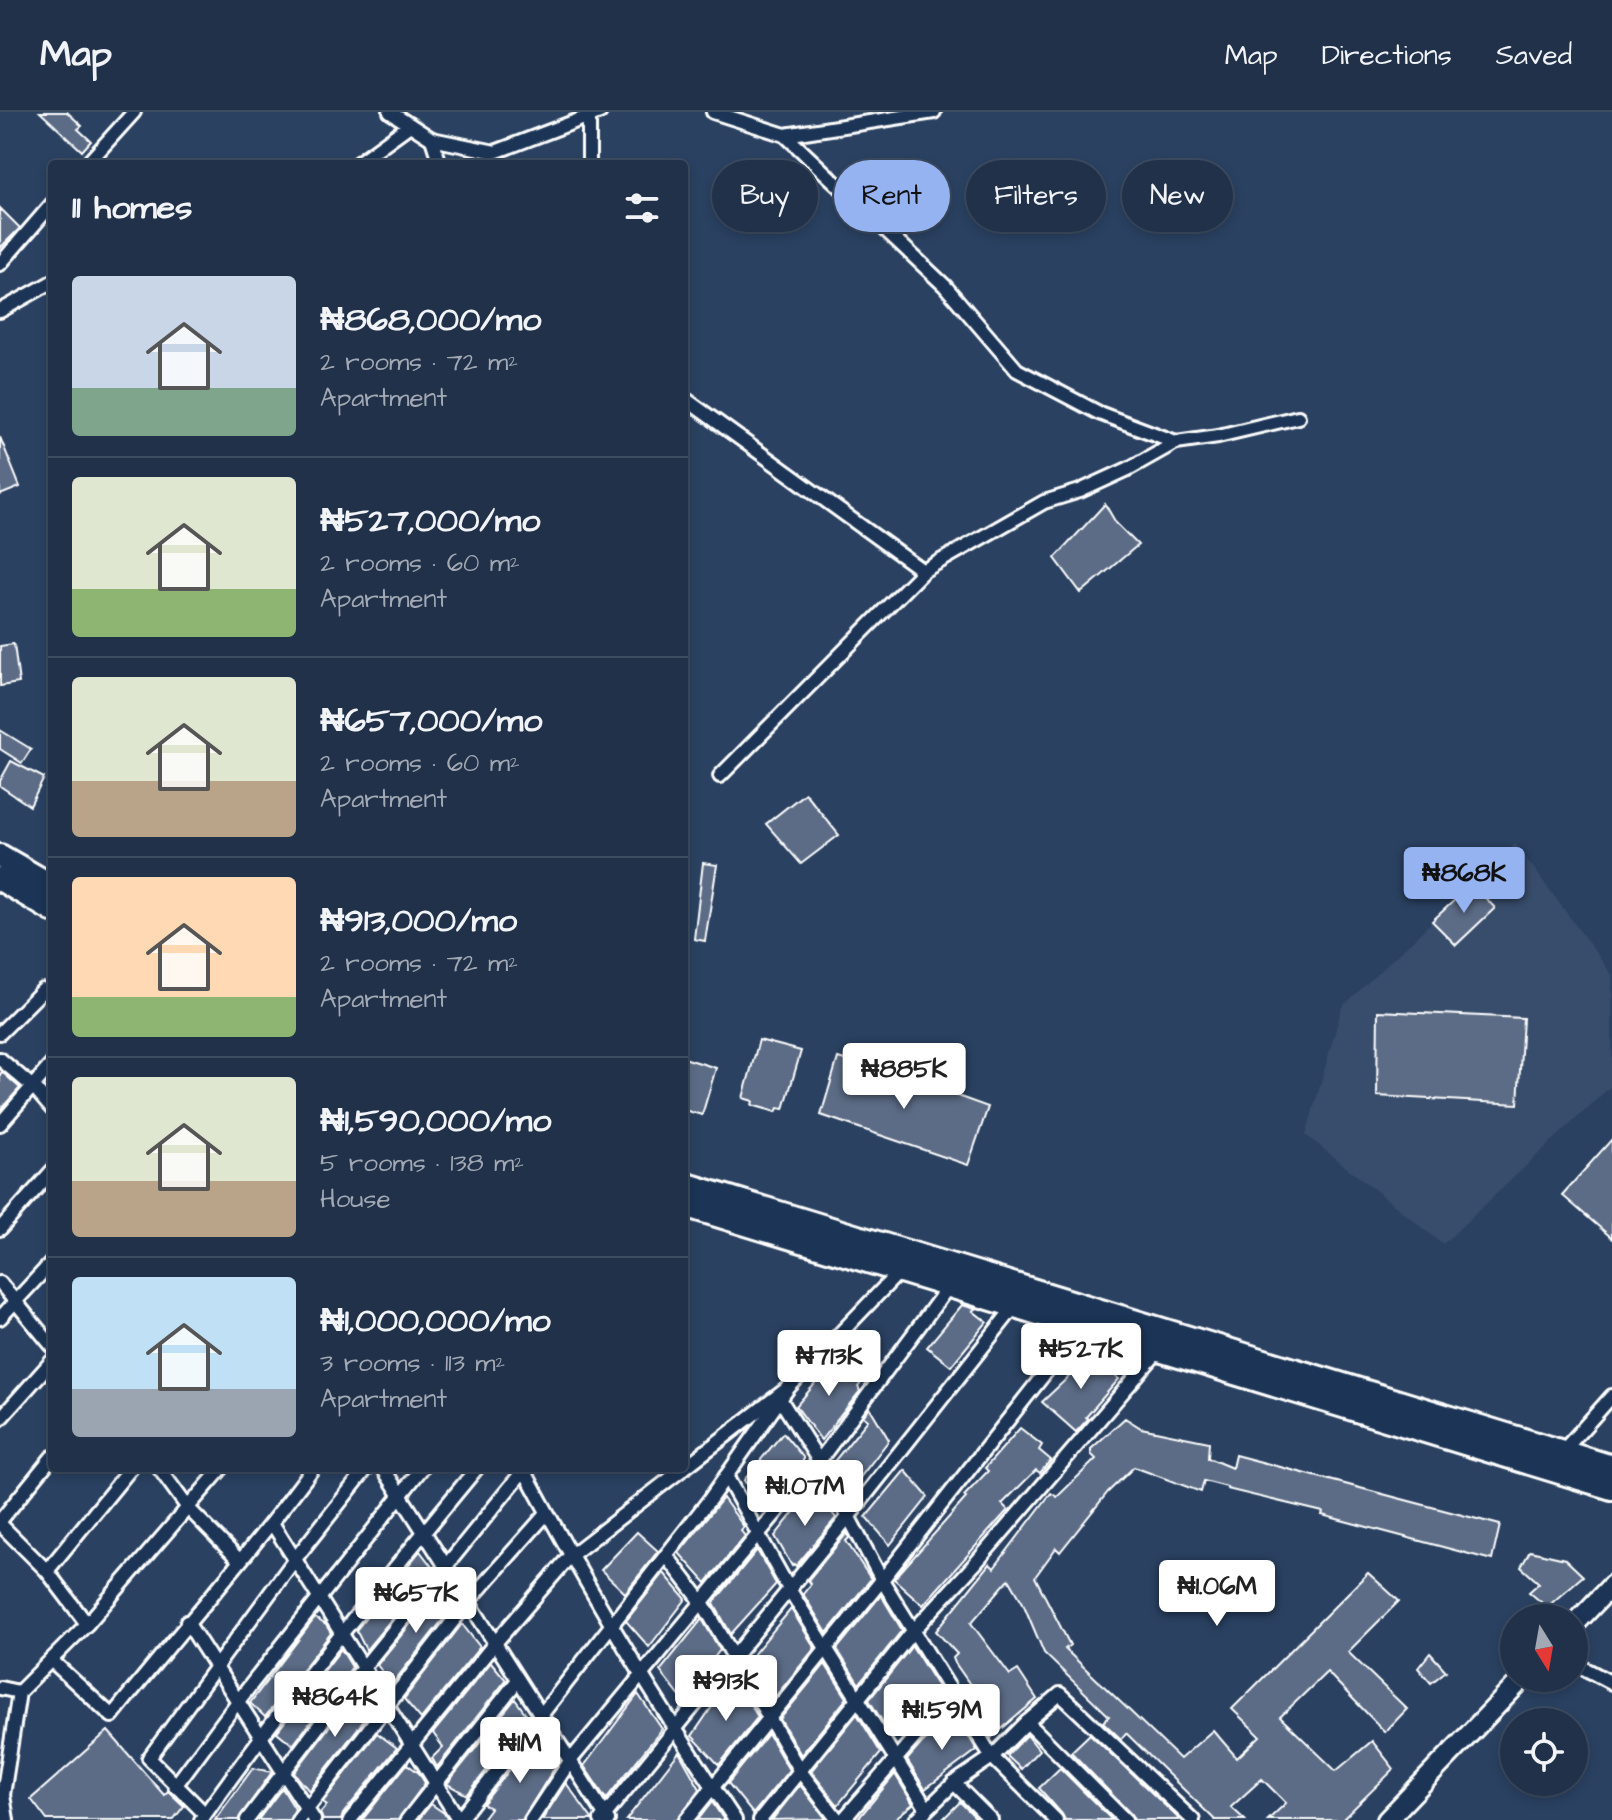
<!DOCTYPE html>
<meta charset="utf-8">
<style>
body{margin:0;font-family:"Architects Daughter",sans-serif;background:#2d3d53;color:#f1f3f6;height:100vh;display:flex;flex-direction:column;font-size:30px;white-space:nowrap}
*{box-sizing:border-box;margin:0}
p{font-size:26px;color:#a2a9b4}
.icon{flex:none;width:44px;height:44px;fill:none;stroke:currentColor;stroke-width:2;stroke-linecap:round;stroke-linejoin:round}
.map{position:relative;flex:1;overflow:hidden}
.panel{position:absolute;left:48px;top:48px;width:640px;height:1312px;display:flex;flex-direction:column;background:#203149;border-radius:8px;box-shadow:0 4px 12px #0003,0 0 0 2px #3d4c61}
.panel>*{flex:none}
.top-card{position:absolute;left:712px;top:48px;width:760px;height:72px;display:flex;gap:16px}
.needle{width:52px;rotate:169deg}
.tools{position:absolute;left:1500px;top:1492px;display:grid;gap:16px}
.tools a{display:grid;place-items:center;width:88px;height:88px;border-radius:50%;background:#203149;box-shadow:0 4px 12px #0003,0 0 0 2px #3d4c61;font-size:40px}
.price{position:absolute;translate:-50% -68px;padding:0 18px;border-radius:8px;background:#fff;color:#222;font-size:26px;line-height:52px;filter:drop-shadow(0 2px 4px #0008)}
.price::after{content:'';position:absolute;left:50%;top:48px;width:24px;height:18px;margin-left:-12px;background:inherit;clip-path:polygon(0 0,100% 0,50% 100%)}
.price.current{background:#95b2f1;color:#111}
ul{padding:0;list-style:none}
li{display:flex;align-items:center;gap:24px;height:200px;padding:0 24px}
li+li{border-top:2px solid #3d4c61}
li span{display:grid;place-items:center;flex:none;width:224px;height:160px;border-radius:8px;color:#555}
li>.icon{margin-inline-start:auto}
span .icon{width:96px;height:96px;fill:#fffc;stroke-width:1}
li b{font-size:34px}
h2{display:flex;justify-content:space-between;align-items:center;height:96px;padding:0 24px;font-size:34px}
.chip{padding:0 28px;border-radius:36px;background:#203149;box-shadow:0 4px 12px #0003,0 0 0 2px #3d4c61;font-size:28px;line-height:72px}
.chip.current{background:#95b2f1;color:#111}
header{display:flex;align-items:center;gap:48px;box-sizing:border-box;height:112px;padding:0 40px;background:#203149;border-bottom:2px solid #3d4c61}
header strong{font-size:38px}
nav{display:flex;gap:44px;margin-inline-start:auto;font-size:28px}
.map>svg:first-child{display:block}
</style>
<header>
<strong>Map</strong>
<nav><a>Map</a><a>Directions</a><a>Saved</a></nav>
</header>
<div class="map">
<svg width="1612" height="1708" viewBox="0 0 1612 1708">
<rect width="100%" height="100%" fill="#2a4161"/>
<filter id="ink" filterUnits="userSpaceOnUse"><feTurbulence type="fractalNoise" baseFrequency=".0125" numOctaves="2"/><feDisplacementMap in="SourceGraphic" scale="16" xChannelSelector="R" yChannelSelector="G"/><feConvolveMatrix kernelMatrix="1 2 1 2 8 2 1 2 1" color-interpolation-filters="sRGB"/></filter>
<g filter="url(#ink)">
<path fill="#394e6c" d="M1515,731L1612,863V973L1443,1132L1306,1023L1342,895Z"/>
<g fill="#5b6c86" stroke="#fff" stroke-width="2">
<path d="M40,0H67L82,14L78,17L91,29L82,39Z"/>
<path d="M0,96L20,116L0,136Z"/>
<path d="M0,325L20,375L0,383Z"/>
<path d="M1105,392L1116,411L1138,433L1081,481L1055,446Z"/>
<path d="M14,532L19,571L0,574V534Z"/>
<path d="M0,618L31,637L22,651L0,637Z"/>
<path d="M11,649L44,666L30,694L0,674V669Z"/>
<path d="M805,681L839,723L801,752L766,712Z"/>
<path d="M703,751L717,753L705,829L694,827Z"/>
<path d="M1472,772L1495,796L1456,833L1432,809Z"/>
<path d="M1378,899L1523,906L1518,992L1377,984Z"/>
<path d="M759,928L801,939L784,997L778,996L776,1000L752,993L753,989L743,986Z"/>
<path d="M684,946L716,956L702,1003L684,998Z"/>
<path d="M838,946L916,969L988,995L968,1053L821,1003Z"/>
<path d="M2,960L20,976L0,998V962Z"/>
<path d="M1612,1027V1126L1562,1083Z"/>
<path d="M962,1193L976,1197L973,1199L987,1210L951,1254L927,1235Z"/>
<path d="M1083,1237L1119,1267L1086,1305L1088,1307L1076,1320L1042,1290L1076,1258L1070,1254Z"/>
<path d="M837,1246L862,1270L858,1275L860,1279L821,1328L796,1294Z"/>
<path d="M870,1296L889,1328L852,1376L832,1352L868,1308L863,1304Z"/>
<path d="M1125,1306L1141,1316L1209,1330L1208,1346L1232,1356L1235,1343L1500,1413L1492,1448L1322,1403L1323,1400L1227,1377V1375L1204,1369L1201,1380L1134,1355L1108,1380L1060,1440L1056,1436L1035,1465L1070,1533L1065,1537L1180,1647L1213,1618L1237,1646L1260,1624L1232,1597L1368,1461L1399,1489L1348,1540L1407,1597L1385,1620L1327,1560L1280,1605L1336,1659L1372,1629L1394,1657L1342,1708H1268L1286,1691L1262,1667L1231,1695L1245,1708H1215L1126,1621L1121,1627L1103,1610L1109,1604L1044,1541L1023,1491L1009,1467L971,1511L1010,1563L1018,1558L1037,1587L991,1626L969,1591L978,1584L955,1551L953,1546L957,1542L936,1519L990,1452L994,1456L1051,1381L1057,1385L1096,1347L1091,1342V1337Z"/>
<path d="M1020,1316L1042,1333L1039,1338L1051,1348L1040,1361L1036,1358L1002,1392L1008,1398L923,1493L894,1467L966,1386L964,1384L988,1359L985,1356Z"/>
<path d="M783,1321L803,1345V1350L762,1400L744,1368Z"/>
<path d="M905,1358L928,1385L890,1433L866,1405Z"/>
<path d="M813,1376L836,1406L796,1454L794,1452L792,1454L775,1424Z"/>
<path d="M723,1386L744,1415L741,1419L745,1424L706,1471L679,1441Z"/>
<path d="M637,1420L658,1439L625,1481L601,1458Z"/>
<path d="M847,1421L849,1426L846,1429L871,1467L827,1521L803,1482L811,1472L808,1468Z"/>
<path d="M757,1438L776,1472L731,1522L714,1492L715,1489Z"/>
<path d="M420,1439L433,1456L414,1479L400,1464Z"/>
<path d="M1530,1439L1565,1447L1583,1464L1547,1495L1529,1480L1539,1471L1521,1455Z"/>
<path d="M664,1461L686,1487L649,1535L626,1509Z"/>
<path d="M442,1473L455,1492L392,1572L377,1553Z"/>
<path d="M881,1483L902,1518L859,1572L837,1537Z"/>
<path d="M382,1486L395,1503L366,1538L356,1518Z"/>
<path d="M791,1497L815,1536L771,1590L747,1550Z"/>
<path d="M315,1506L326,1513L331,1521L265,1605L250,1591Z"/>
<path d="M702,1507L720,1538L682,1587L660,1559Z"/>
<path d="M462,1512L480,1535L421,1607L404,1587Z"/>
<path d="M912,1534L938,1575L893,1626L869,1588Z"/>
<path d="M341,1537L352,1555L293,1633L277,1620Z"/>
<path d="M1430,1541L1446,1559L1431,1571L1418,1556Z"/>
<path d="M491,1550L506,1568L437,1655L432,1646L443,1635L433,1621Z"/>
<path d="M825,1552L847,1586L801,1643L780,1607Z"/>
<path d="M733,1564L758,1605L719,1653L692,1624Z"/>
<path d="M359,1576L376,1593L309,1679L294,1661Z"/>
<path d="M638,1582L662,1617L606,1687L584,1654Z"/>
<path d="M515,1587L528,1605L467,1683L447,1672Z"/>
<path d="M857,1602L881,1641L838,1693L811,1659Z"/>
<path d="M955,1602L977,1638L925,1677L907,1648L922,1631Z"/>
<path d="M108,1619L164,1683L168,1679L184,1694L173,1708H47L31,1687Z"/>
<path d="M377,1621L397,1636L343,1702L341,1708H323L320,1701L327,1693L323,1690Z"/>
<path d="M768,1622L789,1658L753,1702L728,1671Z"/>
<path d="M1090,1622L1176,1704L1179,1708H1134L1131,1702L1071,1640Z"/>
<path d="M1027,1623L1039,1638L1021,1657L1007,1644Z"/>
<path d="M535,1625L549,1641L547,1643L555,1655L522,1708H481L490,1696L483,1692Z"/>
<path d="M679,1640L700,1677L677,1708H626Z"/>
<path d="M407,1652L419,1661L425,1671L398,1708H362Z"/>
<path d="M253,1656L272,1660L238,1708H215Z"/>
<path d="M1060,1656L1112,1708H1065L1062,1702L1039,1676Z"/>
<path d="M895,1662L913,1692L893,1708H857Z"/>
<path d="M566,1671L592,1707V1708H542Z"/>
<path d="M800,1673L826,1707L772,1708Z"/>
<path d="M282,1676L295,1697L289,1708H258Z"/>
<path d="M712,1690L724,1708H698Z"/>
<path d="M960,1690L978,1708H942Z"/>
<path d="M431,1692L444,1701L448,1708H418Z"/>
</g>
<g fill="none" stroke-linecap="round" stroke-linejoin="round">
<defs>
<g id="street">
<path d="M390,0L432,27L495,40L600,0"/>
<path d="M713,0L785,23L934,0"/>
<path d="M785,23L945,174L1017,258L1099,301L1176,330"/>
<path d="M432,27L440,52"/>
<path d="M87,52L134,0"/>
<path d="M356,52L410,13"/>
<path d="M589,52V4"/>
<path d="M0,152L52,92"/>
<path d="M0,199L52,170"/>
<path d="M684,286L923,459"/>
<path d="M720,664L923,459L1044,390L1080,379L1128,357L1176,330L1218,324L1298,305"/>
<path d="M0,921L43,878"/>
<path d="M0,947L34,976L52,997"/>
<path d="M0,1012L52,952"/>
<path d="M0,1117L52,1059"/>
<path d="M0,1171L52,1234"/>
<path d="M0,1206L52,1150"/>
<path d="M780,1287L819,1349L882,1468L992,1645L1056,1708"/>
<path d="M0,1307L52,1249"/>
<path d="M1562,1340L1612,1284"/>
<path d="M159,1356L188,1396L240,1449"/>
<path d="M383,1356L608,1708"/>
<path d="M523,1356C588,1477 658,1594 735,1708"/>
<path d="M684,1356L788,1276L900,1159"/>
<path d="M726,1364L789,1477L927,1697"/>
<path d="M0,1409L52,1345"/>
<path d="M272,1411L459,1708L710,1387L788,1276"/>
<path d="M0,1412L47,1459L87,1512"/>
<path d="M666,1443L702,1490L800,1659L838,1708"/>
<path d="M47,1459L131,1356"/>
<path d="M187,1510L314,1708"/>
<path d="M51,1548L112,1604C178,1521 250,1442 313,1356"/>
<path d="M1574,1551L1612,1571"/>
<path d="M0,1576L19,1580"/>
<path d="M1027,1610L1125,1708"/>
<path d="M954,1671L991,1708"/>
<path d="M175,1674L239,1588L422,1356"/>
<path d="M0,1681L3,1683L7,1708"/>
<path d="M3,1683L19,1580L87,1512L222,1356"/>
<path d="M205,1702L149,1646L295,1447L367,1356"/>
<path d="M201,1708C287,1586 382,1471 477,1356"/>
<path d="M247,1708L363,1556L524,1358"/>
<path d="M298,1708L468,1490L547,1401"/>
<path d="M350,1708L495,1531L570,1444L684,1356"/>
<path d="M407,1708L518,1568"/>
<path d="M531,1708L570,1649L819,1349L949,1174"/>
<path d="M601,1708L849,1404L1015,1194"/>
<path d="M686,1708L882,1468L1082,1214"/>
<path d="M760,1708L913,1519L974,1453L1159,1238"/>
<path d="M843,1708L953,1581"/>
<path d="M916,1708L954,1671L992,1645L1027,1610L1060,1582L1193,1708"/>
</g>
<g id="secondary">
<path d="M1574,1513L1612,1473"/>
<path d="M1387,1708L1523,1566"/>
</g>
<g id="highway">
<path d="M0,744L52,774"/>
<path d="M0,767L52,798"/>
<path d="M684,1072L1612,1355"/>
<path d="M684,1093L1612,1376"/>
</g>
</defs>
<use href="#street" stroke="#fff" stroke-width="18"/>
<use href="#secondary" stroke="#fff" stroke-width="24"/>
<use href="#highway" stroke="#fff" stroke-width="28"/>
<use href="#street" stroke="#1d3557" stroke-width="12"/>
<use href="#secondary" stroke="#1d3557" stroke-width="18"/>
<use href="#highway" stroke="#1d3557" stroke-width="22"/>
</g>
</g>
</svg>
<div class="tools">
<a><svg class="needle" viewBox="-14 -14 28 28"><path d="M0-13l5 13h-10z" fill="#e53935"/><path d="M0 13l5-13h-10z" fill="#a2a9b4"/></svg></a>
<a><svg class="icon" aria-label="locate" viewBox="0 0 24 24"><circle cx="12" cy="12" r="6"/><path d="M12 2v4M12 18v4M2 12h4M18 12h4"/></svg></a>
</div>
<b class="price current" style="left:1464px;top:803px">₦868K</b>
<b class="price" style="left:904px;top:999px">₦885K</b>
<b class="price" style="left:1081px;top:1279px">₦527K</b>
<b class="price" style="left:829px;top:1286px">₦713K</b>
<b class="price" style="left:805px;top:1416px">₦1.07M</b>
<b class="price" style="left:1217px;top:1516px">₦1.06M</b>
<b class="price" style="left:416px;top:1523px">₦657K</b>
<b class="price" style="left:726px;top:1611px">₦913K</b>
<b class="price" style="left:335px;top:1627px">₦864K</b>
<b class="price" style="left:942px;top:1640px">₦1.59M</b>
<b class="price" style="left:520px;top:1673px">₦1M</b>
<div class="top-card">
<a class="chip">Buy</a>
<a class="chip current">Rent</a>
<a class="chip">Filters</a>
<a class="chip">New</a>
</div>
<section class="panel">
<h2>11 homes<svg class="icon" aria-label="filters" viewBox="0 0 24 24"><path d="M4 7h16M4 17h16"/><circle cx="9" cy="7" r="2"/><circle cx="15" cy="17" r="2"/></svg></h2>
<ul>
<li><span style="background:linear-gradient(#c9d6e8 70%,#7fa58c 0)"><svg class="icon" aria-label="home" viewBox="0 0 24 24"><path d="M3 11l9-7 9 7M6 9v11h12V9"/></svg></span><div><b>₦868,000/mo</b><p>2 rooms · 72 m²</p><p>Apartment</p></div></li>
<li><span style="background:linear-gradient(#dfe7d0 70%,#8fb573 0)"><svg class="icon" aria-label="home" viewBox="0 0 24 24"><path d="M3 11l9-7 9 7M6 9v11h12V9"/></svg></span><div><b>₦527,000/mo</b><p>2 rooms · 60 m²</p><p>Apartment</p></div></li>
<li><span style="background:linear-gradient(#dfe7d0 65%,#b9a48a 0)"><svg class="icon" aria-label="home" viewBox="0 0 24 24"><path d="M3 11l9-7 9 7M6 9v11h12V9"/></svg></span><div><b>₦657,000/mo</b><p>2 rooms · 60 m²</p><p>Apartment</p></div></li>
<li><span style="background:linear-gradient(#ffd9b3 75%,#8fb573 0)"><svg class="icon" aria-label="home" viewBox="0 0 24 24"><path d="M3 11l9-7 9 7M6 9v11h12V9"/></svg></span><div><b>₦913,000/mo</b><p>2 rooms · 72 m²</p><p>Apartment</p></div></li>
<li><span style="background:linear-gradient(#dfe7d0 65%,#b9a48a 0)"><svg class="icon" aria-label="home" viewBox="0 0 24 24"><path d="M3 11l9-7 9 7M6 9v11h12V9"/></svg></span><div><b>₦1,590,000/mo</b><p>5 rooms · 138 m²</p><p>House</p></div></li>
<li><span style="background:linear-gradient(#bfe0f5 70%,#9aa5b1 0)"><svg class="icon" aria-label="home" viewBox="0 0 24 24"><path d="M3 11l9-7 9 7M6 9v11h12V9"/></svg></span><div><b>₦1,000,000/mo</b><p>3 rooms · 113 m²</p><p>Apartment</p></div></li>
</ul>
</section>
</div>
